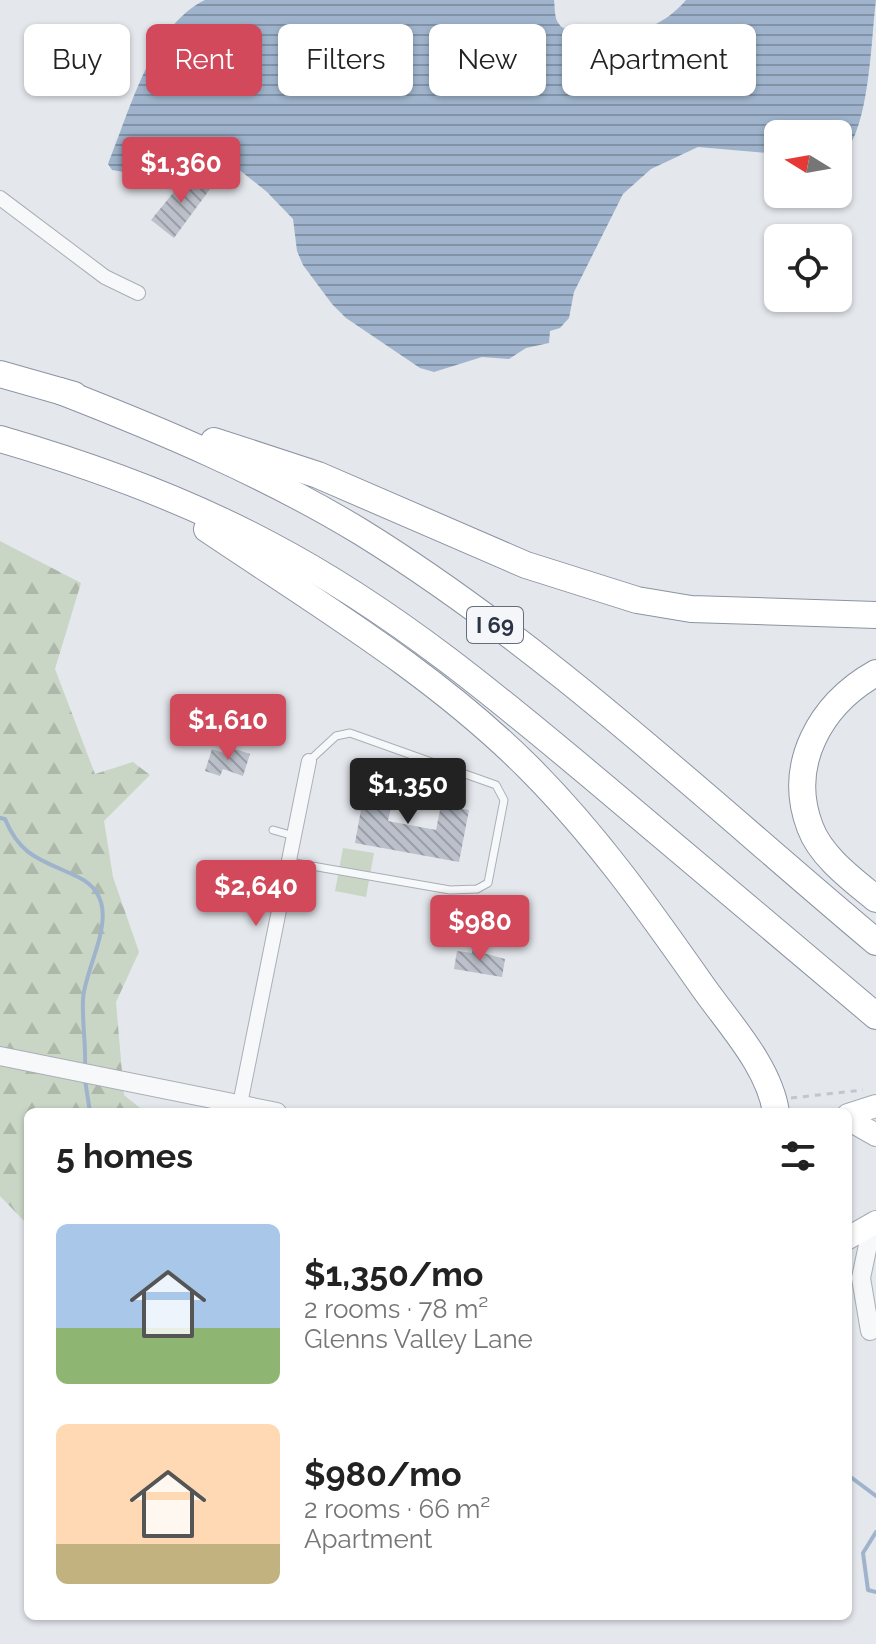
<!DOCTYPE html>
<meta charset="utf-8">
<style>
body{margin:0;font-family:Raleway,sans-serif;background:#f6f6f6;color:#222;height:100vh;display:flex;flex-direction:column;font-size:30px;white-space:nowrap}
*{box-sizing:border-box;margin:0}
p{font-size:26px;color:#767676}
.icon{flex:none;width:44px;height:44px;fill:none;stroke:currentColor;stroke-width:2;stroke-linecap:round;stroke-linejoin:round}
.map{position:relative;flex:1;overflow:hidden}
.drawer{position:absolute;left:24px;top:1108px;width:828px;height:512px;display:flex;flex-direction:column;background:#fff;border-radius:12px;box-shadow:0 2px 6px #0004}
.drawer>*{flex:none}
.top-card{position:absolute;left:24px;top:24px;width:828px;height:72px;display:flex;gap:16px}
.needle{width:52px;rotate:281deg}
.buttons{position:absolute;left:764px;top:120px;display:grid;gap:16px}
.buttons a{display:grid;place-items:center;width:88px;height:88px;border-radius:12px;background:#fff;box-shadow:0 2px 6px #0004;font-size:40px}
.price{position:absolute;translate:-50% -68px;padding:0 18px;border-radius:8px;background:#d1495b;color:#fff;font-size:26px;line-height:52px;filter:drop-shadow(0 2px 4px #0008)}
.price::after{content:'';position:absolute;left:50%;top:48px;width:24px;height:18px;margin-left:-12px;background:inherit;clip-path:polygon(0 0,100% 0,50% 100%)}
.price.active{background:#222;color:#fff}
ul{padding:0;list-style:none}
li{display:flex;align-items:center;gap:24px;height:200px;padding:0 32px}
li span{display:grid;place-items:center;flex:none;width:224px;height:160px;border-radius:12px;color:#555}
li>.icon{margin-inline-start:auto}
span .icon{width:96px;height:96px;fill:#fffc;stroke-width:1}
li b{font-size:34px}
h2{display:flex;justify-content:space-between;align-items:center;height:96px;padding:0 32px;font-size:34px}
.tag{padding:0 28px;border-radius:12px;background:#fff;box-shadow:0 2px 6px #0004;font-size:28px;line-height:72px}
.tag.active{background:#d1495b;color:#fff}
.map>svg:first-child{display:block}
</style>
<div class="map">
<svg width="876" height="1644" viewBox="0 0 876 1644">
<defs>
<pattern id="forest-firs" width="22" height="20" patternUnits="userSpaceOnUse" patternTransform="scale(2)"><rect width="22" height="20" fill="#c9d6c5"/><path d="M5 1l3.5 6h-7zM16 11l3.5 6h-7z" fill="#adb8ab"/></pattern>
<pattern id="water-rules" width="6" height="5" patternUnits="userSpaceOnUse" patternTransform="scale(2)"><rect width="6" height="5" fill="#9fb4cc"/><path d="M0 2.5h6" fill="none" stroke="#8293a7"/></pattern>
<pattern id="building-back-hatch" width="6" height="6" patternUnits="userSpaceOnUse" patternTransform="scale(2)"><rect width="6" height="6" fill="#bbc0ca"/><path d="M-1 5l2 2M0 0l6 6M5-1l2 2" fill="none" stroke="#989da6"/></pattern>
</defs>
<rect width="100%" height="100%" fill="#e4e7ec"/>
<path fill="url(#forest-firs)" d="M0,541L81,583L55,669L95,774L133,762L150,775L104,821L113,877L139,952L116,1002L124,1095L145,1112H28V1225L0,1196Z"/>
<path fill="#c9d6c5" d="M343,848L374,853L366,897L335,891Z"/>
<path fill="url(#water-rules)" d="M205,0H554C555,7 554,19 559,24C563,31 575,30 582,31C623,37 658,33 686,0H876C871,37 870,139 838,158V134H778V154L698,147L651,169L623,194L574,292L569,318L560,328L550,331L549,343L526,348L509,359L482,357L434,372L420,368L346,318L332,304L303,265L297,251L293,219L267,192L202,140L189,137L136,174L112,170L108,164C130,111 151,26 205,0Z"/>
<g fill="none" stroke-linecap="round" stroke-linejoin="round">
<g stroke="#9fb4cc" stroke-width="4">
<path d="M0,818L5,819C21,858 43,860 78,877C130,902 84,964 83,1000C82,1022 86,1044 85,1067"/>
<path d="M85,1080L90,1112"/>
<path d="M848,1475L876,1496"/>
<path d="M876,1532L863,1553L868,1590L876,1592"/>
</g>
</g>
<g fill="url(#building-back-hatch)">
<path d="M190,172L210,189L174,238L151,220Z"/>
<path d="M226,746L250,754L243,776L223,769L220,776L205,771L212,749L224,753Z"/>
<path d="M367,776L396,781L388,821L436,830L441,805L469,810L459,862L355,843Z"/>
<path d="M472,950L505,959L502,977L454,969L457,951L472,953Z"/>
</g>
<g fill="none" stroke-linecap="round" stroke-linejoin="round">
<defs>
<g id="service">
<path d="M273,830L294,836"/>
<path d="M289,862L450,890L477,889L488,883L504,800L496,785L350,733L336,736L309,761"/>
</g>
<g id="minor">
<path d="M0,198L105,277L138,293"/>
<path d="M240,1104L309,761"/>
</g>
<g id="tertiary">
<path d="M0,1056L277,1112"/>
<path d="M870,1331L861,1278L872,1226"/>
</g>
<g id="primary">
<path d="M848,1115L876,1106"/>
<path d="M848,1119L876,1135"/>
<path d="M848,1238L876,1222"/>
</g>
<g id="motorway">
<path d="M0,374L74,395"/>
<path d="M60,391C163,431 267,475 361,532C547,647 709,802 876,942"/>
<path d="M0,439C93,466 184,499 270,545C394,610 501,700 608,790C697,865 787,941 876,1016"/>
<path d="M214,441L318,475L526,565L637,600L691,609L876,615"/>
<path d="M207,529C318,604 434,673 529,768C596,835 649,910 703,987C729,1024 769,1066 776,1112"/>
<path d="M876,673C821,704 786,764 810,827C821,857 853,880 876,899"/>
</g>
</defs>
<use href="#service" stroke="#a9aeb7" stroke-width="9"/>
<use href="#minor" stroke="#a9aeb7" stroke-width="16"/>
<use href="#tertiary" stroke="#a9aeb7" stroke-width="20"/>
<use href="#primary" stroke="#a3abb8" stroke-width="24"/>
<use href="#motorway" stroke="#8b94a3" stroke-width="28"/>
<path stroke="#c2c5cb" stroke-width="3" stroke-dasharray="6 6" stroke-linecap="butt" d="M791,1098L863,1090"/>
<use href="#service" stroke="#f7f8fa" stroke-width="7"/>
<use href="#minor" stroke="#f7f8fa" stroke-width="14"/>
<use href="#tertiary" stroke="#f7f8fa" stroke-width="18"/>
<use href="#primary" stroke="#fff" stroke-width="22"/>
<use href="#motorway" stroke="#fff" stroke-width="26"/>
</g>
<g text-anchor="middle" stroke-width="8" stroke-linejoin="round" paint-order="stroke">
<rect fill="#f4f6f9" stroke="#676e7b" stroke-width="2" x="467" y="607" width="56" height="36" rx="6"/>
<g font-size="22" font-weight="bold" fill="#2b3445">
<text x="495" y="633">I 69</text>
</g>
</g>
</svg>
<div class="buttons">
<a><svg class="needle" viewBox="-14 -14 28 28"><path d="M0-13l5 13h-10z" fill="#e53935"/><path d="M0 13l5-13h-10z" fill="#767676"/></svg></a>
<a><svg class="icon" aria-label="locate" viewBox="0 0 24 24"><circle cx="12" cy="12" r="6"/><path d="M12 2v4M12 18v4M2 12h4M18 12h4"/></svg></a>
</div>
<b class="price" style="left:181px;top:205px">$1,360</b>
<b class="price" style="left:228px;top:762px">$1,610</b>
<b class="price active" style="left:408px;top:826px">$1,350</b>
<b class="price" style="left:256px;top:928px">$2,640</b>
<b class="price" style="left:480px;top:963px">$980</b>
<div class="top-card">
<a class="tag">Buy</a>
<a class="tag active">Rent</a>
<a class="tag">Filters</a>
<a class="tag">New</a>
<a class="tag">Apartment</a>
</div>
<section class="drawer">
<h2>5 homes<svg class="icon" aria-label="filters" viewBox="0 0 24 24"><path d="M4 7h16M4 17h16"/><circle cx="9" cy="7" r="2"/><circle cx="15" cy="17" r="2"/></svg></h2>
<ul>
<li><span style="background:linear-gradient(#a9c7e8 65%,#8fb573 0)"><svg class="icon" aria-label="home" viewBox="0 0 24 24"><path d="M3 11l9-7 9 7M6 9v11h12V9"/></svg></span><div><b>$1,350/mo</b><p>2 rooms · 78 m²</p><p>Glenns Valley Lane</p></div></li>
<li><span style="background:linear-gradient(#ffd9b3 75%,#c2b280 0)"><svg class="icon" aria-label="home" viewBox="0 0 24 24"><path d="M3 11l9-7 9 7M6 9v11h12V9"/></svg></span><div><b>$980/mo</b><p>2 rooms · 66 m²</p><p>Apartment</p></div></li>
</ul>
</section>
</div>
